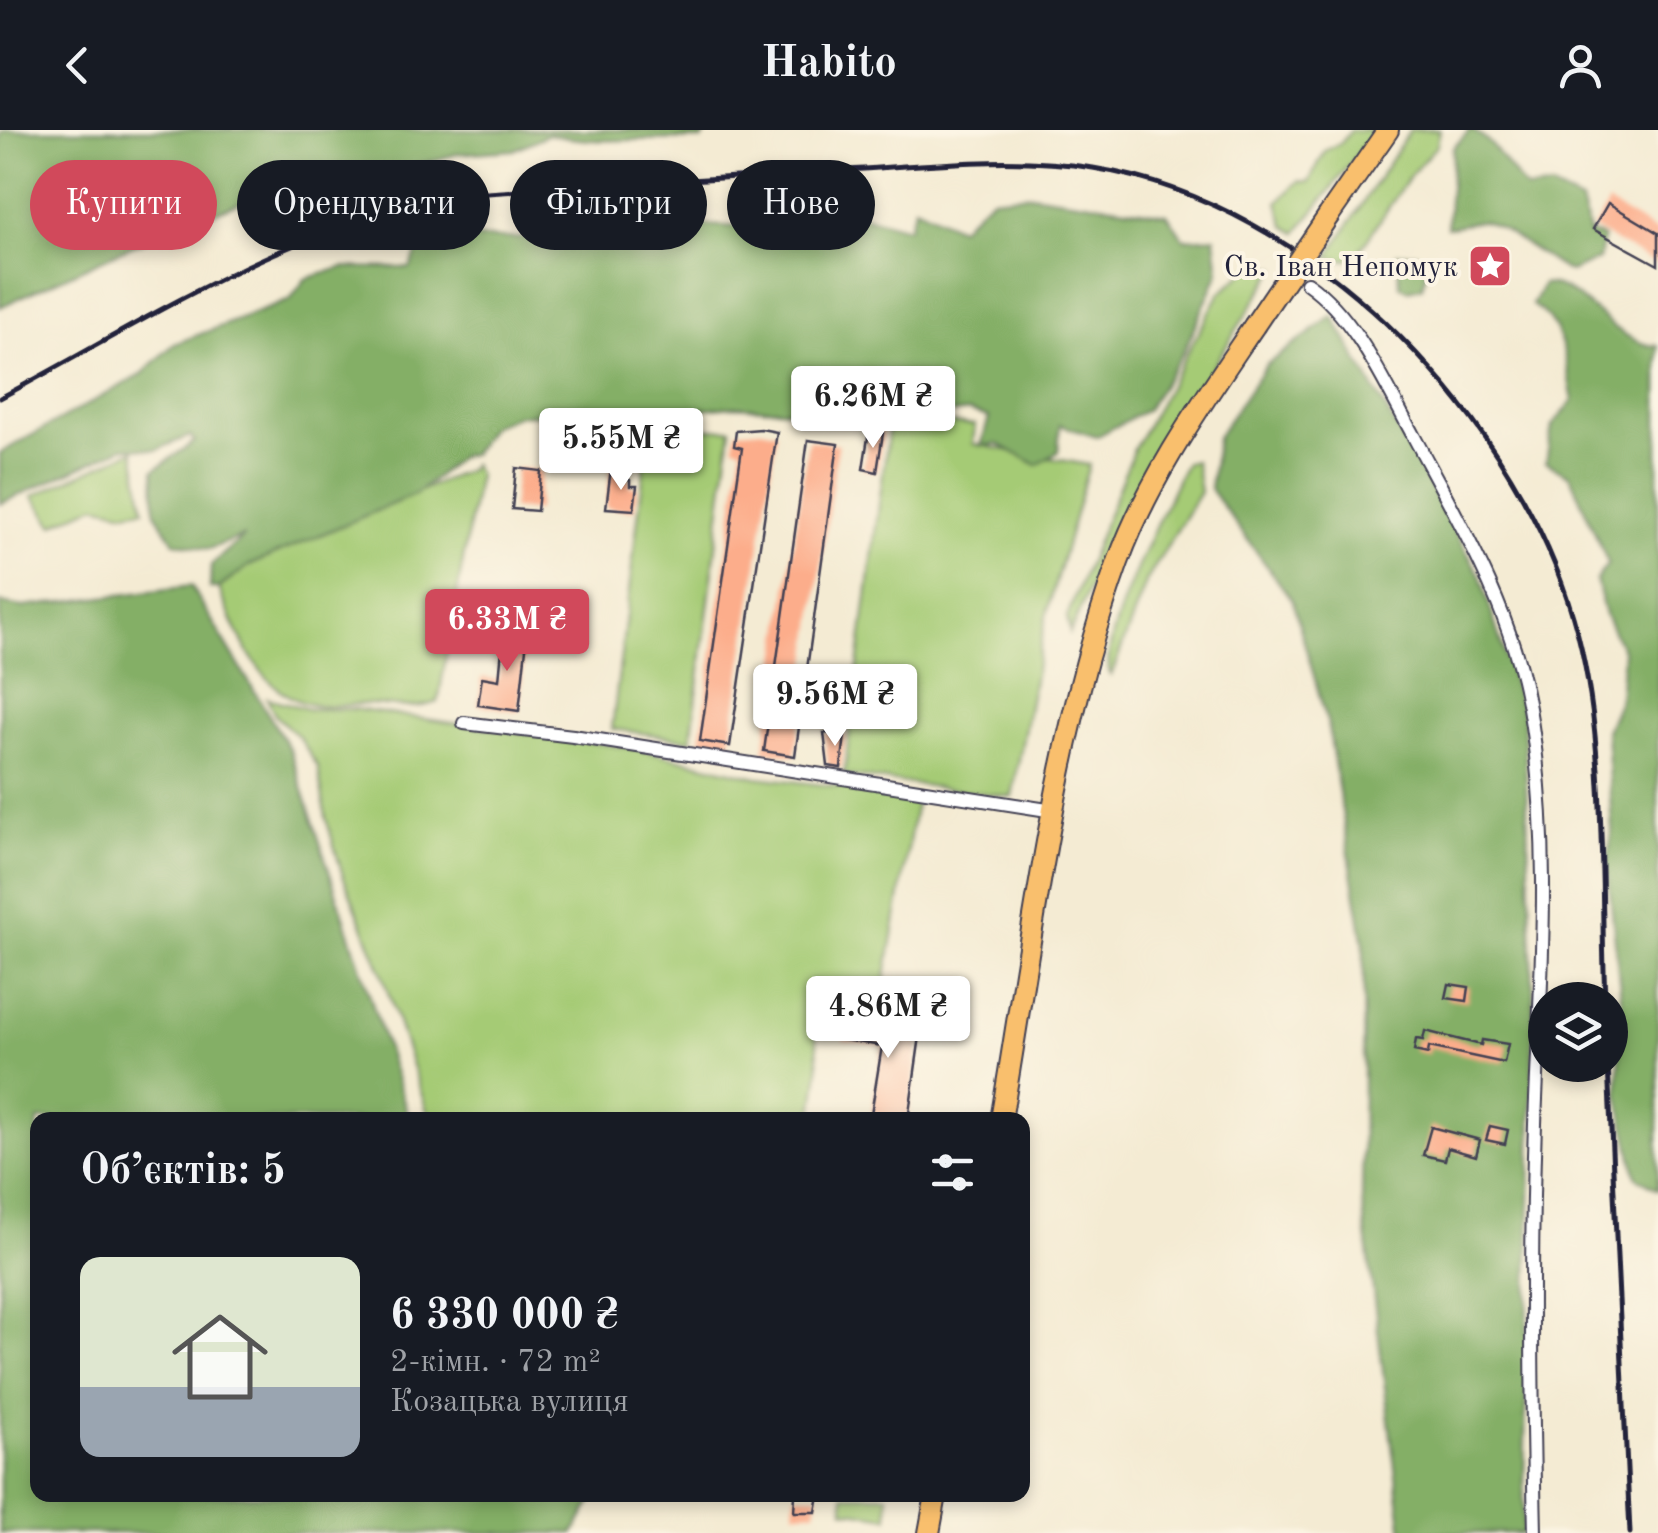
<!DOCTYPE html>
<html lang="uk">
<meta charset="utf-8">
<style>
body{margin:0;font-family:"Old Standard TT",serif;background:#20242c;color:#f1f3f6;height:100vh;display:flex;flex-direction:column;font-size:38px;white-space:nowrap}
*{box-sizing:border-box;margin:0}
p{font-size:32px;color:#9ea1a6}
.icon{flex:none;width:55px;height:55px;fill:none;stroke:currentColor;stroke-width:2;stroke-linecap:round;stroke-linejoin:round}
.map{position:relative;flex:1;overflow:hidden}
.sheet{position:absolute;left:30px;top:982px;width:1000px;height:390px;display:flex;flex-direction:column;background:#171b24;border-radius:20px;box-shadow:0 5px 15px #0003}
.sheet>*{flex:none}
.guide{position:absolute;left:30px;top:30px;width:1000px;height:90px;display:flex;gap:20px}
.controls{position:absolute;left:1528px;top:852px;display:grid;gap:20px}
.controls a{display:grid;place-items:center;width:100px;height:100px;border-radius:50%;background:#171b24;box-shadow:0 5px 15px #0003;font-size:50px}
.price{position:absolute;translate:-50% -85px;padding:0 22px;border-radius:10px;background:#fff;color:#222;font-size:32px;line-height:65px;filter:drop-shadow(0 2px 5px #0008)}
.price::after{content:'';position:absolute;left:50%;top:60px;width:30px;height:22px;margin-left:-15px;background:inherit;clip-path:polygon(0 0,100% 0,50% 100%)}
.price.selected{background:#d1495b;color:#fff}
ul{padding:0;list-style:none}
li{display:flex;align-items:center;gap:30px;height:250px;padding:0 50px}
li span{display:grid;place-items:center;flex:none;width:280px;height:200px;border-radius:20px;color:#555}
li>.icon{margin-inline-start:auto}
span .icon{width:120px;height:120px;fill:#fffc;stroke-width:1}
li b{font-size:42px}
h2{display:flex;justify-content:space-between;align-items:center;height:120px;padding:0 50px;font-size:42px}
.chip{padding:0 35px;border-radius:45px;background:#171b24;box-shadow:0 5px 15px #0003;font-size:35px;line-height:90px}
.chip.selected{background:#d1495b;color:#fff}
header{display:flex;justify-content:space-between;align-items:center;height:130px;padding:0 50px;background:#171b24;font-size:45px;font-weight:700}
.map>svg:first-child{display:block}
</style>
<header><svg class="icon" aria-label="back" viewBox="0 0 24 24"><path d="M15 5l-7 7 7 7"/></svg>Habito<svg class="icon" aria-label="person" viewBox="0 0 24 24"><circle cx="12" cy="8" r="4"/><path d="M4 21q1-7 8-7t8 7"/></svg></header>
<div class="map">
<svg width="1658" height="1403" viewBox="0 0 1658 1403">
<rect width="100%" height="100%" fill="#fcf5e5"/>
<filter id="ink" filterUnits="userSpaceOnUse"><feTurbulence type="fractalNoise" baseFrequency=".01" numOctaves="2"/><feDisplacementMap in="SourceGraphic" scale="20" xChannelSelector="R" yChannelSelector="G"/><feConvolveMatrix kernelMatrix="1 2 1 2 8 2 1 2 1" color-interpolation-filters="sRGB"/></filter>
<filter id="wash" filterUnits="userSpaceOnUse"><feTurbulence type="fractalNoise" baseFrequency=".0048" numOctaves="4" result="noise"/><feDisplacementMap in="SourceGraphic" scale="40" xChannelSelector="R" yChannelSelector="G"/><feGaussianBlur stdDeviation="2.25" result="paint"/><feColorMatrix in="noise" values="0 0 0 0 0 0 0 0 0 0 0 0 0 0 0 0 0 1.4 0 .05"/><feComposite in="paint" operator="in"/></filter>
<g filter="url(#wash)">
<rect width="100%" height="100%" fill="#f4ebd3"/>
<g fill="#a5cb75" stroke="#647658" stroke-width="2.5">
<path d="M1351,0H1376L1297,103L1285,96L1278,72L1299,51L1309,52L1325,21L1341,13Z"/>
<path d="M1410,0H1440L1437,15L1409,47L1356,126L1347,130L1328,127Z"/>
<path d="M1266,136L1276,138L1209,243L1176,282L1110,410L1070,503L1067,487L1134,319L1220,163L1247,140Z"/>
<path d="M890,289L975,295L973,314L1089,335L1046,486L1012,667L844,645Z"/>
<path d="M649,299H731L691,610L612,599Z"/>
<path d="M134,320L144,379L125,382L96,375L53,395L33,366Z"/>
<path d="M1195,331L1200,362L1147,450L1111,546C1094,516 1165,378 1180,344L1186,333Z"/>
<path d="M472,334L478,345L438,572C411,581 396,575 369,574C351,573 331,579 313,575C262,566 235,502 219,458L250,435L470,339Z"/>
<path d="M267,568L308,579H354L638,619L757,647L917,666L885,852L862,860L812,851L819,941L812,990H430L381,841L342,743L326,688L318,637L299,607L275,585Z"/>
<path d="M844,1365H888V1387L844,1380Z"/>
</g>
<g fill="#84af66" stroke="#536850" stroke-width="2.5">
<path d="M7,0H708L702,10C650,6 600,17 549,4L514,20L458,24L302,64L294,50L116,123L0,177V3Z"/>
<path d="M1470,0C1493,6 1509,43 1527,60L1552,58L1581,72L1589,103L1603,108L1599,129L1571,142C1548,134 1499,90 1479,91C1468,92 1459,97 1447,97L1453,18Z"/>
<path d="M1030,64L1167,84L1184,109L1215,107L1219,142L1184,221L1146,280L1096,307L1060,295L1058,322L1037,335L998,314L981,316L989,287L969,281L918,288L733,276L643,285L604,281L518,285L491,296L472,324L461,326L416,364L250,435L219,458H210L211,435L244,406L209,419L174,412L155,383L154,340L195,311L190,306L156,320L124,317L0,374V323L142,244L174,214L290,170L305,149L344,137L410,138L419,117L439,108H580L653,93L773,98L852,83L908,98L915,77L959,98L991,68Z"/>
<path d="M1414,123L1423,127L1426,144L1422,157L1408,160L1400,156L1397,124Z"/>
<path d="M1543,154C1584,153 1613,215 1658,216V1060L1636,1046L1618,963L1622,878L1607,734L1612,699L1606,601L1619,570L1623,522L1605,485L1596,450L1608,433L1570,346L1546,332L1552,296L1573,271C1565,235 1567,195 1532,175Z"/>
<path d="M1333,186L1480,445L1524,588L1534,884L1523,1403H1403L1362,1072L1364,815L1328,595L1292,470L1210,359L1217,307L1266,235Z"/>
<path d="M191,456L290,620L410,990H38V1365H596L574,1403H0V473L23,477Z"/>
</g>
<g id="blocks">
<g fill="#fcad8b">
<path d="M1608,73L1658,103V135L1593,99Z"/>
<path d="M761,299L777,302L730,616L700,611L742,318L734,316L736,301Z"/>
<path d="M869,301L883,303L877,342L863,339Z"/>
<path d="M808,310L838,314L795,626L764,621Z"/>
<path d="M516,338L541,341L537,381L512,379Z"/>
<path d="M611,338L630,350V356H637L634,380L606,378Z"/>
<path d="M504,498L528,500L519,581L478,575L482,547L499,550Z"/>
<path d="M824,603L845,605L841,638L828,636Z"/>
<path d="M1449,854L1469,857L1467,871L1446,868Z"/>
<path d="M853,879L882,883L902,896L921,899L908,990H870L882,916L843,910L848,880Z"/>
<path d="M1425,901L1481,915L1482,910L1508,914L1504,933L1429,917L1428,924L1414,921L1416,909L1423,910Z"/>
<path d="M1490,996L1508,1000L1505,1014L1486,1010Z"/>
<path d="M1431,997L1480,1010L1476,1026L1448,1018L1445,1030L1423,1025Z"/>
<path d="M795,1365H819L816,1382H794Z"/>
</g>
</g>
</g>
<g filter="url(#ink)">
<use href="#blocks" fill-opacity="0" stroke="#424052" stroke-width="2.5"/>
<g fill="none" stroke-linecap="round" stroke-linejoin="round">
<defs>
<g id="minor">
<path d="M1307,153C1356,187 1386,256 1414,307C1460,393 1512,480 1529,578C1553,713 1540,857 1535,994C1530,1131 1532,1266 1535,1403"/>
<path d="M464,593L573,606L1054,681"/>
</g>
<g id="primary">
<path d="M1329,85L1388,0"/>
<path d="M1001,990C1033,805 1054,610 1118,432C1149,347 1204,270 1254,196"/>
<path d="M929,1403L936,1365"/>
</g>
</defs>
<use href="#minor" stroke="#424052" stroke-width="16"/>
<use href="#primary" stroke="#424052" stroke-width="24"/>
<use href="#minor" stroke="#fff" stroke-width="12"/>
<use href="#primary" stroke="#f9bf6d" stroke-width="20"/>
<g stroke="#22223b" stroke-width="5">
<path d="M0,268C151,188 300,88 472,64C597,56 722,48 847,40C927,35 1013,25 1093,38C1314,73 1524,292 1578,505C1607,619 1600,753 1605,870"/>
<path d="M1608,935L1630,1403"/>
</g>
<defs>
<path id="primary-bridge" d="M1254,196L1329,85"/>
</defs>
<use href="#primary-bridge" stroke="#424052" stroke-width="24" stroke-linecap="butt"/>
<use href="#primary-bridge" stroke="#f9bf6d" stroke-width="20"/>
</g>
</g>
<defs>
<symbol id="sight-square" viewBox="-11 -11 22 22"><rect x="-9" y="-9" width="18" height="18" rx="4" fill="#d1495b" stroke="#fcf5e5"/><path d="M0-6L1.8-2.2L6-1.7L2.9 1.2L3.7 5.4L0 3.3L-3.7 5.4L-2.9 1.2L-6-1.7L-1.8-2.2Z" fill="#fff"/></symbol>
</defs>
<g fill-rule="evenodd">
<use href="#sight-square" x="1465" y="111" width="50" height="50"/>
</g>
<g text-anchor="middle" stroke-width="8" stroke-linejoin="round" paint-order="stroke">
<g font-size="30" fill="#22223b" stroke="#fcf5e5" text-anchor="end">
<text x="1458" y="146">Св. Іван Непомук</text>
</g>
</g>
</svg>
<div class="controls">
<a><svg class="icon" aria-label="layers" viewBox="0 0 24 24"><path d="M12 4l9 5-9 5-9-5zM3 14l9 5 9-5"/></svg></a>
</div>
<b class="price" style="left:873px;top:321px">6.26M ₴</b>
<b class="price" style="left:621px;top:363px">5.55M ₴</b>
<b class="price selected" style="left:507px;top:544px">6.33M ₴</b>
<b class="price" style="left:835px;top:619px">9.56M ₴</b>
<b class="price" style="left:888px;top:931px">4.86M ₴</b>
<div class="guide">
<a class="chip selected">Купити</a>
<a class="chip">Орендувати</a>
<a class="chip">Фільтри</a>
<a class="chip">Нове</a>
</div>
<section class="sheet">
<h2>Об’єктів: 5<svg class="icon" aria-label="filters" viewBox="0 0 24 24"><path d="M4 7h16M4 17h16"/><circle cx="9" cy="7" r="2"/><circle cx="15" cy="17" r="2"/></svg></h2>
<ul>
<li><span style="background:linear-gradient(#dfe7d0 65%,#9aa5b1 0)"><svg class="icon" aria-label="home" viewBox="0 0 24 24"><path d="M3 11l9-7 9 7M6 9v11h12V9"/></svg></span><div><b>6 330 000 ₴</b><p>2-кімн. · 72 m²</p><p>Козацька вулиця</p></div></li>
</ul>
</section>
</div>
